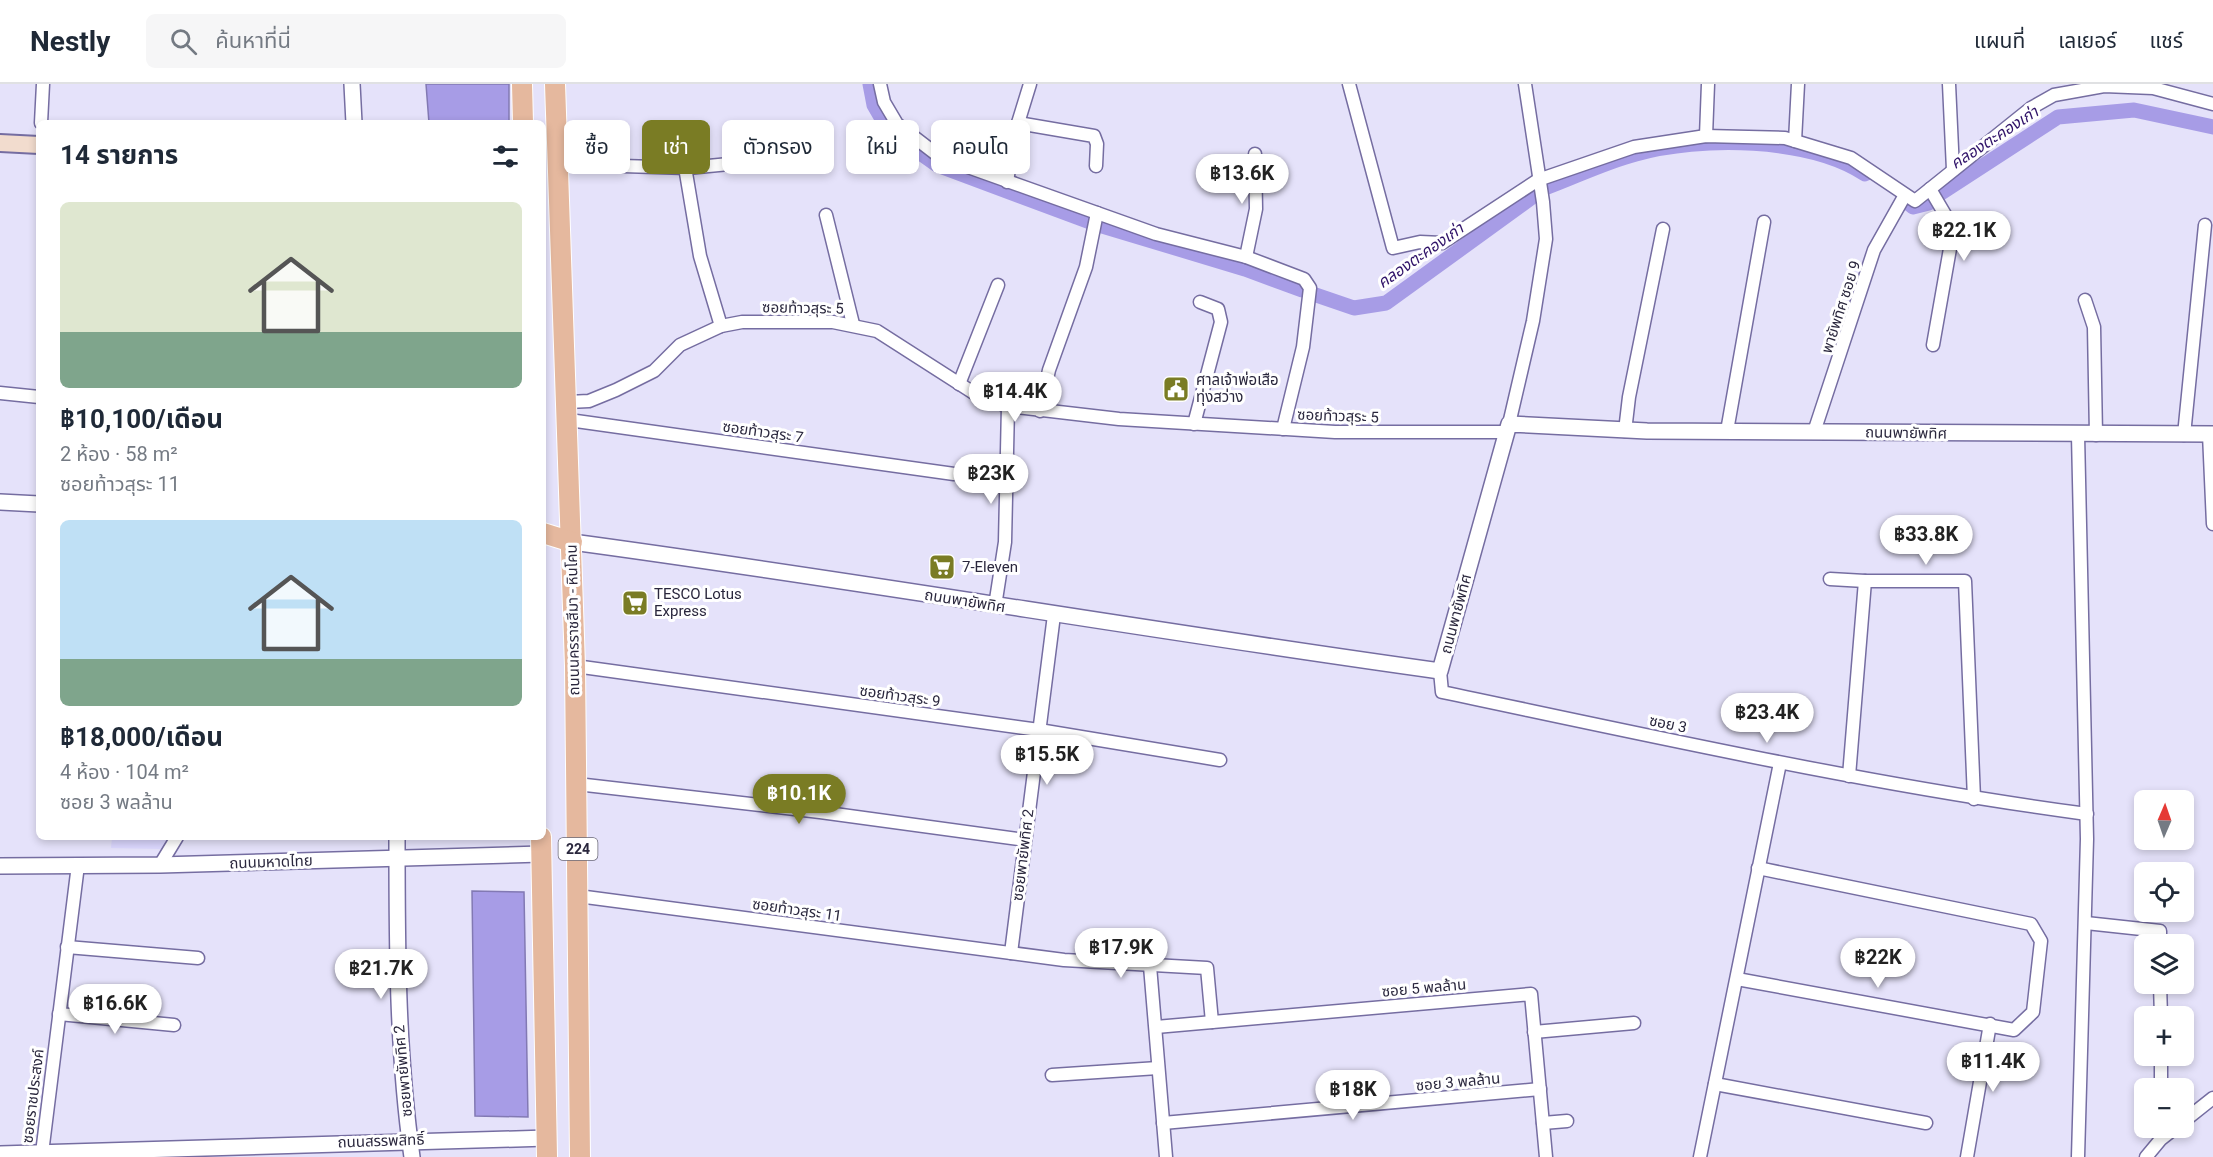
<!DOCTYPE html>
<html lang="th">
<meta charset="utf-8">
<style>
body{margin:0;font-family:Roboto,"Noto Sans Thai",sans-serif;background:#f6f6f7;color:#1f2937;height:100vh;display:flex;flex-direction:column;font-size:22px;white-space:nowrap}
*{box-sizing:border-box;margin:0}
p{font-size:20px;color:#747a83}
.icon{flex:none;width:33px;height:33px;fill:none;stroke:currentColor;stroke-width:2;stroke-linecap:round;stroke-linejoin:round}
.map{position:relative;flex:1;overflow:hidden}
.drawer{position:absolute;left:36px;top:36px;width:510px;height:720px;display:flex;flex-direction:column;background:#fff;border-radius:9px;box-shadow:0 3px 9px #0003}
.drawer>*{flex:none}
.hud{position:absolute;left:564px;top:36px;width:570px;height:54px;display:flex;gap:12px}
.needle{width:39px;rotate:2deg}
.buttons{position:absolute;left:2134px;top:706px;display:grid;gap:12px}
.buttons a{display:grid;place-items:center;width:60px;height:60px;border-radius:9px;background:#fff;box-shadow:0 3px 9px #0003;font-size:30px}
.price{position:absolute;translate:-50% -51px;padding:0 14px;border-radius:21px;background:#fff;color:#222;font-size:20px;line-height:39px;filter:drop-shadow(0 2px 3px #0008)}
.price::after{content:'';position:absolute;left:50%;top:36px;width:18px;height:14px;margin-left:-9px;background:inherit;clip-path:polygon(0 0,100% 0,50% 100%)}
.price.selected{background:#7a7c24;color:#fff}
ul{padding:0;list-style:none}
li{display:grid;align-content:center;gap:12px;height:318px;padding:0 24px}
li span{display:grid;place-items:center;height:186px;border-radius:9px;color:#555}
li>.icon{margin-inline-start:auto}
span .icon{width:108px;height:108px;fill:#fffc;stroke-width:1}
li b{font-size:26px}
h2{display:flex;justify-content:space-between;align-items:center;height:72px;padding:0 24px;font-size:26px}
.tag{padding:0 21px;border-radius:9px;background:#fff;box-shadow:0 3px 9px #0003;font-size:21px;line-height:54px}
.tag.selected{background:#7a7c24;color:#fff}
header{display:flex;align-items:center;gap:36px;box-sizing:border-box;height:84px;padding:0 30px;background:#fff;border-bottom:2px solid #e0e1e3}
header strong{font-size:28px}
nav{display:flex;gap:33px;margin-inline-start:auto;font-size:21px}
.search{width:420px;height:54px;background:#f6f6f7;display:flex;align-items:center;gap:15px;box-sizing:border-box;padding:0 21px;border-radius:9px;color:#747a83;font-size:22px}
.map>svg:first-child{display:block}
</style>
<header>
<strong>Nestly</strong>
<div class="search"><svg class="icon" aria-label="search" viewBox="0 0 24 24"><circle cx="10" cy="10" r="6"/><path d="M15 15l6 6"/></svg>ค้นหาที่นี่</div>
<nav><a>แผนที่</a><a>เลเยอร์</a><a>แชร์</a></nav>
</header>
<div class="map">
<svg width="2213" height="1073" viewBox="0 0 2213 1073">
<rect width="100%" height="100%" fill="#e5e2fa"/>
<path fill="#dbd7fe" d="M112,753H172L164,765L111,764Z"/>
<g fill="#a79ce6" stroke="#8279b3" stroke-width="1.5">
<path d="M426,0H509V39H429Z"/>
<path d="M472,807L524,808L528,1033L475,1032Z"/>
</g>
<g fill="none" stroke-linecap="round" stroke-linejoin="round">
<g stroke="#a79ce6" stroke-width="15">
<path d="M870,0L874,21L889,47L937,81L1090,138"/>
<path d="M1545,104C1575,93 1605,78 1636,70C1700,52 1809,53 1865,90"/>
<path d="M1938,111L2058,33L2134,26L2213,43"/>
<path d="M1908,119L1913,123L1929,119"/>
<path d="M1099,141L1245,185L1302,206"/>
<path d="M1316,211L1354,224L1386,219L1535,111"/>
</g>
<defs>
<g id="minor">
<path d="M880,0L884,18L897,40L940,73L1156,150L1246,173L1304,195L1310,204L1303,263L1283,345"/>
<path d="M1349,0L1393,164L1420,158L1442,159L1538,96L1634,63L1706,52L1785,54L1851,74L1915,117L2031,24L2054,11L2104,2L2153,4L2213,20"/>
<path d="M1949,0L1953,86"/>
<path d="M41,39L43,0"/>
<path d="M1018,39L1094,52L1097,60L1096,82"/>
<path d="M1706,52L1708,0"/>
<path d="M1795,57L1798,0"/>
<path d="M557,80L688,84L739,79"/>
<path d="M685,83L700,172L721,242"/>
<path d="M1007,98L1014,52L1030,0"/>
<path d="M1930,105L1950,139L1951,159L1933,261"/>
<path d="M826,131L853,240"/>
<path d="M1246,173L1256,125L1255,70"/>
<path d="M2085,216L2094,243L2096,351"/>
<path d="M959,300L998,201"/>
<path d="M0,309L39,313"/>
<path d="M568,318L589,317L616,306L654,287L680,261L721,242L742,238H833L877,247L980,313L1008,322L1119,335L1335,348H1505"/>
<path d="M1040,327L1049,286L1086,183L1097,129"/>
<path d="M569,336L954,390"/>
<path d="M1194,340L1221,238L1218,225L1200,218"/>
<path d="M1509,340L1533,237L1546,155L1543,118L1525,0"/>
<path d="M1625,347L1629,313L1663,145"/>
<path d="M1727,347L1764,138"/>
<path d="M1814,348L1874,166L1905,111"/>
<path d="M2209,350L2213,440"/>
<path d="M2184,351L2205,141"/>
<path d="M1830,495L1865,497"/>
<path d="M995,522L1005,458L1008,322"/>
<path d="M575,582L1039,646L1220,676"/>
<path d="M1440,587L1442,608C1656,653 1870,701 2087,730"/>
<path d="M1849,692L1865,497H1965L1974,715"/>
<path d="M577,700L820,728L1025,756"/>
<path d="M160,781L177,753"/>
<path d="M578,812L1064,876L1207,884L1212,938"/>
<path d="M2086,839L2160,847V861"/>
<path d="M67,863L198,874"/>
<path d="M1011,869L1054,531"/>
<path d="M1150,882L1166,1073"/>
<path d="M1737,895L2014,946L2033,928L2041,857L2031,840L1758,784"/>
<path d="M2160,900L2161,933"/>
<path d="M59,930L174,941"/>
<path d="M1156,943L1531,910L1546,1073"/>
<path d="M1534,948L1634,939"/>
<path d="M2161,972V1005"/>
<path d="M1052,991L1158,984"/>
<path d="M1715,1000L1926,1039"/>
<path d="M2184,1037L2213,1014"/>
<path d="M1163,1039L1540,1005"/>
<path d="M1543,1039L1567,1037"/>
<path d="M42,1069L78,781"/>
<path d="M1700,1073L1780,679"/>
<path d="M1967,1073L1990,940"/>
<path d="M2078,1073L2087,755L2078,351"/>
<path d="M2146,1073L2161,1055L2175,1044"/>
</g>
<g id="tertiary">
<path d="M352,0L354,39"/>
<path d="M0,418L39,420"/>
<path d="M572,458C862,497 1150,547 1440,587L1509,340L1647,347L2213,350"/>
<path d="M397,753C397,860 397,966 412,1073"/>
<path d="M0,782L160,781L541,770"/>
<path d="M0,1070L547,1054"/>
</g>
<path id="secondary" d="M0,59L39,61"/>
<g id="primary">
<path d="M522,0L523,39"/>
<path d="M555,0L575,582L580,1073"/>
<path d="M543,449L572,458"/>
<path d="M541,753L547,1073"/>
</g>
</defs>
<use href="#minor" stroke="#756da1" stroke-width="15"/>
<use href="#tertiary" stroke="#756da1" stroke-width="18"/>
<use href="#secondary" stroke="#756da1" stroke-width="20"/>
<use href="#primary" stroke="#fff" stroke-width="22"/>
<use href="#minor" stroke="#fff" stroke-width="12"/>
<use href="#tertiary" stroke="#fff" stroke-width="15"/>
<use href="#secondary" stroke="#f2dcce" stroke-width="16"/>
<use href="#primary" stroke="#e5b89e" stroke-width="20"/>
</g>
<defs>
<symbol id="civic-square" viewBox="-11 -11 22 22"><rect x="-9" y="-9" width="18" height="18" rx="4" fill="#7a7c24" stroke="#fff"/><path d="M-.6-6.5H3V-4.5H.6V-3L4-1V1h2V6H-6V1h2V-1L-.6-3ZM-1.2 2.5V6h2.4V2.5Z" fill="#fff"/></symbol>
<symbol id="supermarket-square" viewBox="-11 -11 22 22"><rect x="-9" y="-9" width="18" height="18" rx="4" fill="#7a7c24" stroke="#fff"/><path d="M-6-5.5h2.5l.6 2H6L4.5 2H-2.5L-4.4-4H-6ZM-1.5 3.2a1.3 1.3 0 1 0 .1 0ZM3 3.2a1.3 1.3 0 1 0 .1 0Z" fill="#fff"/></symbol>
</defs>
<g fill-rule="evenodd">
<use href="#civic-square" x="1161" y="290" width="30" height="30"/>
<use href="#supermarket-square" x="927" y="468" width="30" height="30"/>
<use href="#supermarket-square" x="620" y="504" width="30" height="30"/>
</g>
<g text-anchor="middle" stroke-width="6" stroke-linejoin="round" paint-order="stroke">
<rect fill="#fff" stroke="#6a6877" stroke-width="1.5" x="558.5" y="754" width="39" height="22" rx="4.5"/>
<g font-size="14" font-weight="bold" fill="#2a273d">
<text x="578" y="770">224</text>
</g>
<g font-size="15" fill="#2a273d" stroke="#fff">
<text transform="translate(1841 223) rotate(-72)" y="5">พายัพทิศ ซอย 9</text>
<text transform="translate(803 224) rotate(1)" y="5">ซอยท้าวสุระ 5</text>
<text transform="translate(1338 332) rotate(2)" y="5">ซอยท้าวสุระ 5</text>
<text transform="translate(763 348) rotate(8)" y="5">ซอยท้าวสุระ 7</text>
<text transform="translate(1906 349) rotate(1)" y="5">ถนนพายัพทิศ</text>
<text transform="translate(965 517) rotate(9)" y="5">ถนนพายัพทิศ</text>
<text transform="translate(1456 530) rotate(-75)" y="5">ถนนพายัพทิศ</text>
<text transform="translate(573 536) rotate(-91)" y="5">ถนนนครราชสีมา - หินโคน</text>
<text transform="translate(900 612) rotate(8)" y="5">ซอยท้าวสุระ 9</text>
<text transform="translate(1668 640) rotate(12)" y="5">ซอย 3</text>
<text transform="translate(1023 771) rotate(-83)" y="5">ซอยพายัพทิศ 2</text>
<text transform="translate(271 778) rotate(-2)" y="5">ถนนมหาดไทย</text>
<text transform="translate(797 826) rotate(8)" y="5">ซอยท้าวสุระ 11</text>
<text transform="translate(1424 904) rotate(-5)" y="5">ซอย 5 พลล้าน</text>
<text transform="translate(403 987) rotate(-95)" y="5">ซอยพายัพทิศ 2</text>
<text transform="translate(1458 998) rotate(-5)" y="5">ซอย 3 พลล้าน</text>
<text transform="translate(33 1012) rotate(-83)" y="5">ซอยราชประสงค์</text>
<text transform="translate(381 1057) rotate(-2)" y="5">ถนนสรรพสิทธิ์</text>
</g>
<g font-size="15" fill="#2a273d" stroke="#fff" text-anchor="start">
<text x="1196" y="301">ศาลเจ้าพ่อเสือ<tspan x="1196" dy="17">ทุ่งสว่าง</tspan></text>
<text x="962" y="488">7-Eleven</text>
<text x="654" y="515">TESCO Lotus<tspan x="654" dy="17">Express</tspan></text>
</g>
<g font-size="16" font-style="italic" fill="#2f1268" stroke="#fff">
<text transform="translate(1994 53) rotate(-33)" y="6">คลองตะคองเก่า</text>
<text transform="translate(1420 171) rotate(-35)" y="6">คลองตะคองเก่า</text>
</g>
</g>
</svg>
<div class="buttons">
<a><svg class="needle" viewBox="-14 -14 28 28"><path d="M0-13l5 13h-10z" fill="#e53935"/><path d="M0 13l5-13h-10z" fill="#747a83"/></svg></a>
<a><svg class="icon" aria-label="locate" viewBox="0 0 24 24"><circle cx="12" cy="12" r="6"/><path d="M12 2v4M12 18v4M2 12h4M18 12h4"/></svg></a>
<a><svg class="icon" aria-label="layers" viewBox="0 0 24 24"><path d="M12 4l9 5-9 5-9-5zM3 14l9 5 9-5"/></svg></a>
<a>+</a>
<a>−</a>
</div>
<b class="price" style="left:1242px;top:121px">฿13.6K</b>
<b class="price" style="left:1964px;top:178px">฿22.1K</b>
<b class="price" style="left:1015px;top:339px">฿14.4K</b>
<b class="price" style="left:991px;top:421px">฿23K</b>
<b class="price" style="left:1926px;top:482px">฿33.8K</b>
<b class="price" style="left:1767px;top:660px">฿23.4K</b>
<b class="price" style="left:1047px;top:702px">฿15.5K</b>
<b class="price selected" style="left:799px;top:741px">฿10.1K</b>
<b class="price" style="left:1121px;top:895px">฿17.9K</b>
<b class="price" style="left:1878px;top:905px">฿22K</b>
<b class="price" style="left:381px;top:916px">฿21.7K</b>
<b class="price" style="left:115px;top:951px">฿16.6K</b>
<b class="price" style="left:1993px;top:1009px">฿11.4K</b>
<b class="price" style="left:1353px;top:1037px">฿18K</b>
<div class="hud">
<a class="tag">ซื้อ</a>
<a class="tag selected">เช่า</a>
<a class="tag">ตัวกรอง</a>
<a class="tag">ใหม่</a>
<a class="tag">คอนโด</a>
</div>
<section class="drawer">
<h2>14 รายการ<svg class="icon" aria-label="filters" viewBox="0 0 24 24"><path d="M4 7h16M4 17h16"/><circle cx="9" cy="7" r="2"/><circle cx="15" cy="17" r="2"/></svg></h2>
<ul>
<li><span style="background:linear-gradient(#dfe7d0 70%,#7fa58c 0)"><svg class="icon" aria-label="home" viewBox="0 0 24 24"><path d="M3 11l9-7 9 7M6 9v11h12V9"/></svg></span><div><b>฿10,100/เดือน</b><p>2 ห้อง · 58 m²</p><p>ซอยท้าวสุระ 11</p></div></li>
<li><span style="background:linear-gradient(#bfe0f5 75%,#7fa58c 0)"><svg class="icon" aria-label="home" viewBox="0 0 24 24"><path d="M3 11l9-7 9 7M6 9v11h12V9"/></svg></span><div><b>฿18,000/เดือน</b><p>4 ห้อง · 104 m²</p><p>ซอย 3 พลล้าน</p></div></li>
</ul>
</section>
</div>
